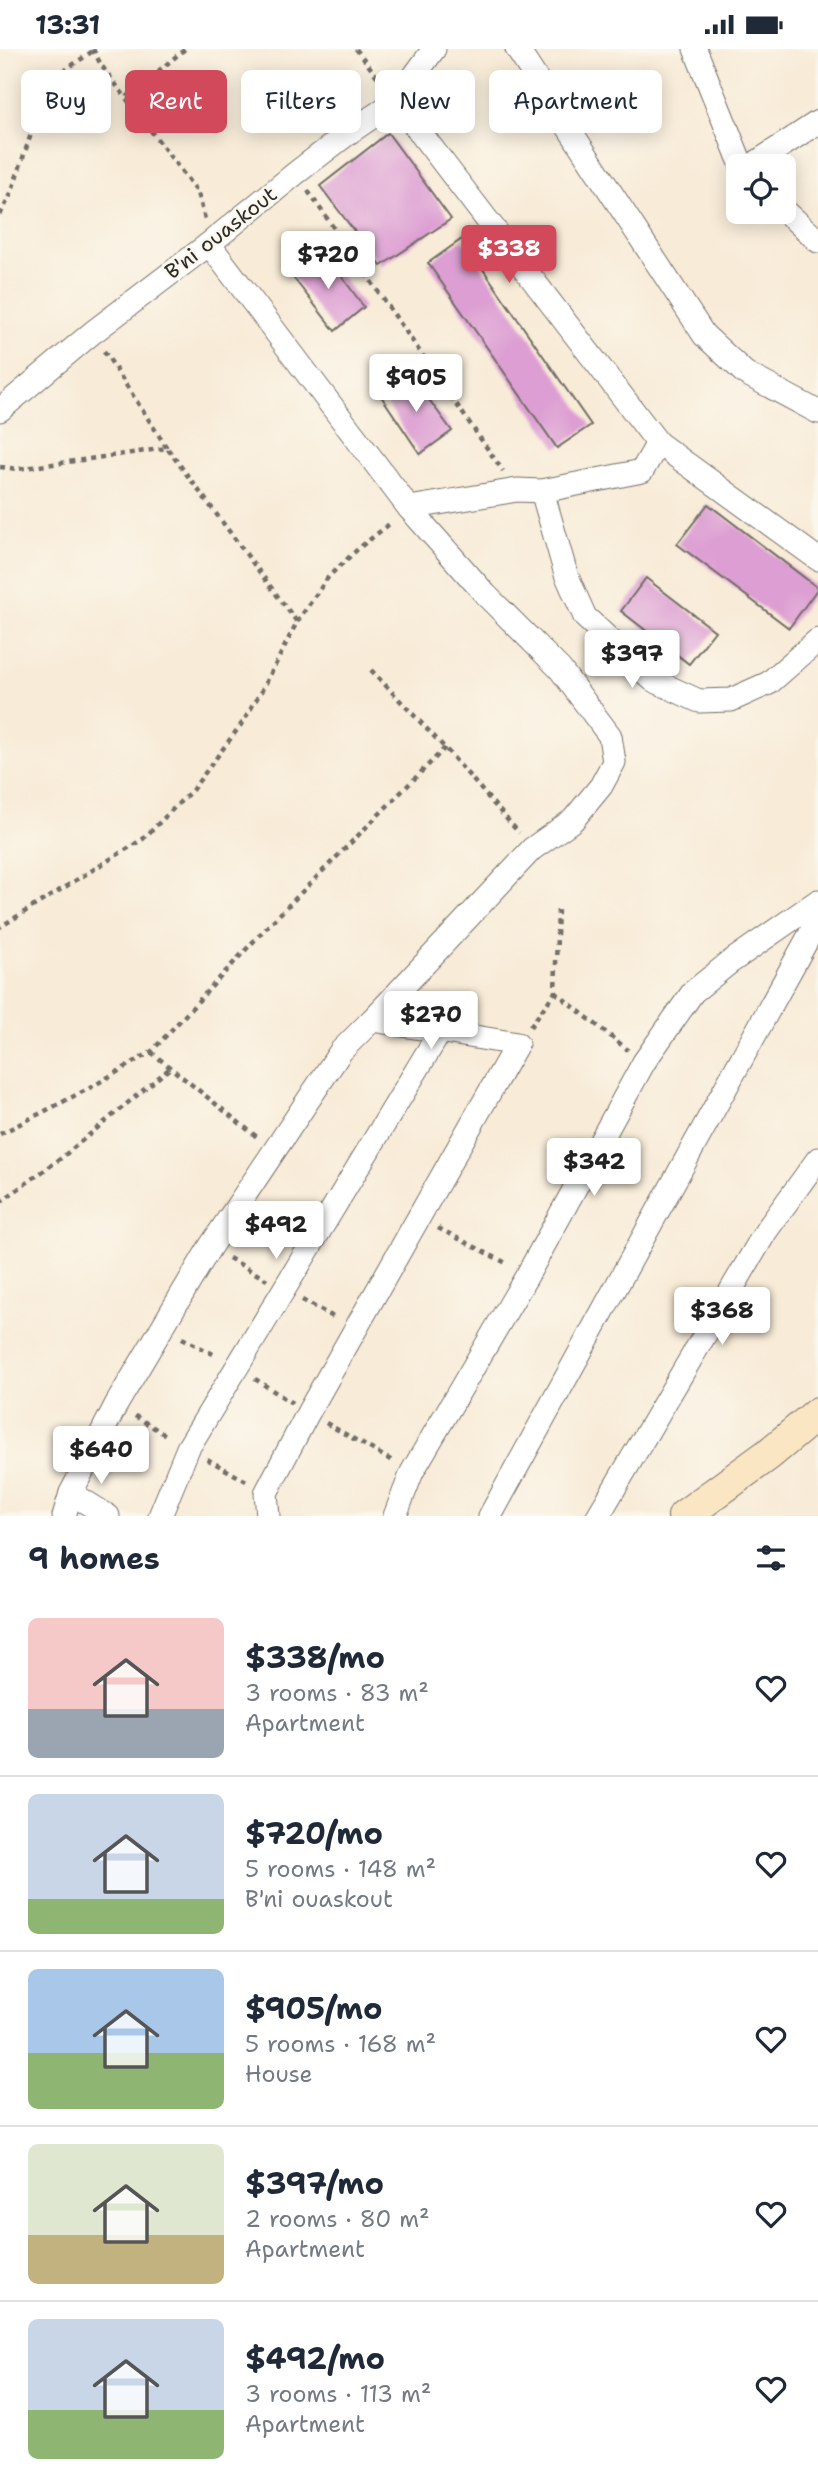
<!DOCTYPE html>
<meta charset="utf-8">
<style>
body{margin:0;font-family:"Shantell Sans",sans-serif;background:#f6f6f7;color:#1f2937;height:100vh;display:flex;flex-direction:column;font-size:26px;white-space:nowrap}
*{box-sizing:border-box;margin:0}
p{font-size:23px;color:#747a83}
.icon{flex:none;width:38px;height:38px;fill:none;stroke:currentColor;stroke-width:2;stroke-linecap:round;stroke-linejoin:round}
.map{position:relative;height:1467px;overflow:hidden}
.side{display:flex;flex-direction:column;background:#fff;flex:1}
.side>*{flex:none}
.banner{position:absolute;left:21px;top:21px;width:777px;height:63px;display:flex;gap:14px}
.tools{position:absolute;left:726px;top:105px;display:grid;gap:14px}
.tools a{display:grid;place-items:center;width:70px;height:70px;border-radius:10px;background:#fff;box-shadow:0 4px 18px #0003;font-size:35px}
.price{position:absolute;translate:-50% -60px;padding:0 16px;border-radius:7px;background:#fff;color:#222;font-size:23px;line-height:46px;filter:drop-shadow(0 2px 4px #0008)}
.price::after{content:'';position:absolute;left:50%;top:42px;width:21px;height:16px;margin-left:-10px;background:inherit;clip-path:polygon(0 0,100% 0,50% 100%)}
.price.active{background:#d1495b;color:#fff}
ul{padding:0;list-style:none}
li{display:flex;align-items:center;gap:21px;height:175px;padding:0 28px}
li+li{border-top:2px solid #e0e1e3}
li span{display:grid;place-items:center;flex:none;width:196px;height:140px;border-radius:10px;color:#555}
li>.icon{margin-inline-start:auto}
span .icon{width:84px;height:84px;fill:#fffc;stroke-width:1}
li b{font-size:30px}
h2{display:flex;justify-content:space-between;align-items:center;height:84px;padding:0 28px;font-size:30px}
.pill{padding:0 24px;border-radius:10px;background:#fff;box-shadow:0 4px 18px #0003;font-size:24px;line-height:63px}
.pill.active{background:#d1495b;color:#fff}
.status{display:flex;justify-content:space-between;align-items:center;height:49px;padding:0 35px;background:#fff;direction:ltr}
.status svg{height:19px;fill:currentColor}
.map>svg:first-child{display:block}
</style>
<div class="status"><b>13:31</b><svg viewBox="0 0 49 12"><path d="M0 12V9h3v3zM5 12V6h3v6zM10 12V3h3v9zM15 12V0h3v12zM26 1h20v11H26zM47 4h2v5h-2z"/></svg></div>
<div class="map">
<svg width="818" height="1467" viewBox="0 0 818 1467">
<rect width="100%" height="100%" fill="#fbf7ec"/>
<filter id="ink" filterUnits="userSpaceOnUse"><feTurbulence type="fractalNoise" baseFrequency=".0143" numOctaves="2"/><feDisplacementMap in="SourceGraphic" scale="14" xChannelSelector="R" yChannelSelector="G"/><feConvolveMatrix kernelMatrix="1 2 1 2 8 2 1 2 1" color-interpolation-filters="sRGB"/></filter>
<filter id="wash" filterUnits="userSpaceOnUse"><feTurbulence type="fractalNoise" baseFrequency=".00686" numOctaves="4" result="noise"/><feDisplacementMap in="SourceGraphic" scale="28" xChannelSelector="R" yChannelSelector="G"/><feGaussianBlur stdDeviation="1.57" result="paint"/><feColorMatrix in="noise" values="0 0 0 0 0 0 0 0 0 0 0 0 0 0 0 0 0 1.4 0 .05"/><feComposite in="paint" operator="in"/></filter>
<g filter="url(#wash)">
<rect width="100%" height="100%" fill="#f8ebd7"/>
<g id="blocks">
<g fill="#dd9fd3">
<path d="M388,84L451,170L381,217L320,137Z"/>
<path d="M462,190L591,376L557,399L428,214Z"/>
<path d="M324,203L364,258L335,282L292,227Z"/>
<path d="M411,326L452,382L420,405L381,347Z"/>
<path d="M708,455L818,539L789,579L677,495Z"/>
<path d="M646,529L715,582L689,615L621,562Z"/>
</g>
</g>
</g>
<g filter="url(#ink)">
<use href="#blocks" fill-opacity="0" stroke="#736e67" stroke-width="2"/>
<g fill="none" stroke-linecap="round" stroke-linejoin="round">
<defs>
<g id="street">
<path d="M517,0L704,286L745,324L818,363"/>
<path d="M695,0L742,117"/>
<path d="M396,52L658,394L818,510"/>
<path d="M751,117L818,73"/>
<path d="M784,161L818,192"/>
<path d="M209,195L409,459L517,441L542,442L642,422L658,394"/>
<path d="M0,361L92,284L209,195L296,124L347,85L396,52L434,0"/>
<path d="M542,442L566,525L585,568L653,631L699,652L731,651L769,634L818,591"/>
<path d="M372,971L532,800L573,771L601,737L614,713L610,687L560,620L486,546L409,459"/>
<path d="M71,1444L108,1467"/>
<path d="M64,1467L71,1444L116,1356L210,1198L341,1002L372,971L517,995L308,1364L266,1444L268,1467"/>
<path d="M160,1467L188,1399L441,981"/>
<path d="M395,1467L412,1423L528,1225L644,1013L693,943L729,914L818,852"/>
<path d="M490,1467L818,871"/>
<path d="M598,1467L766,1182L818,1110"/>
</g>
<path id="secondary" d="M684,1467L769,1405L818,1364"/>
</defs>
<use href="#street" stroke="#736e67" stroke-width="25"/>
<use href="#secondary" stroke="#736e67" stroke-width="34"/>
<g stroke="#736e67" stroke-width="4.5" stroke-dasharray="5 5" stroke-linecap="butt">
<path d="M93,0L101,16L198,144L205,170"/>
<path d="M356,0L383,35"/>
<path d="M127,48L185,0"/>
<path d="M308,142L503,422"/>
<path d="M0,166L10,147L49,32L93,2"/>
<path d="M104,302L167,399"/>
<path d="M0,418L18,420L167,399L297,573L266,634L243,673L193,740L143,790L0,878"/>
<path d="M297,573L329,527L359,499L392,473"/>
<path d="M371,621L445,699L519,784"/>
<path d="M555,943L628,1001"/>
<path d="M530,978L555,943L558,859"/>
<path d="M151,1003L257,1088"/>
<path d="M0,1085L88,1040L151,1003L264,881L445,699"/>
<path d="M0,1153L60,1110L170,1019"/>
<path d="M438,1179L508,1215"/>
<path d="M229,1209L267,1231"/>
<path d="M302,1251L337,1270"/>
<path d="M182,1289L217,1307"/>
<path d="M255,1330L292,1354"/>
<path d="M135,1367L169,1388"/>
<path d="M326,1374L394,1413"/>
<path d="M207,1410L248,1433"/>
</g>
<use href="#street" stroke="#fff" stroke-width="23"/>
<use href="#secondary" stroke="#fbe6c4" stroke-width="32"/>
</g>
</g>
<g text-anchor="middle" stroke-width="5" stroke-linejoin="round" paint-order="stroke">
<g font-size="21" fill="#2b2b2b" stroke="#fbf7ec">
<text transform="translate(221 184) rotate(-38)" y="7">B'ni ouaskout</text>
</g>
</g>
</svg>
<div class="tools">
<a><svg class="icon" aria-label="locate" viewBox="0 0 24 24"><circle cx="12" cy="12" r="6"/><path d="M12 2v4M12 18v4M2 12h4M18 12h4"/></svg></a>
</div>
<b class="price active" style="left:509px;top:236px">$338</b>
<b class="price" style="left:328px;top:242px">$720</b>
<b class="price" style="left:416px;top:365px">$905</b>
<b class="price" style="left:632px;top:641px">$397</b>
<b class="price" style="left:431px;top:1002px">$270</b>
<b class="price" style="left:594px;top:1149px">$342</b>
<b class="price" style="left:276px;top:1212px">$492</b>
<b class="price" style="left:722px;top:1298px">$368</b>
<b class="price" style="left:101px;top:1437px">$640</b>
<div class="banner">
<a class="pill">Buy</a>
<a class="pill active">Rent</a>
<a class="pill">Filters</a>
<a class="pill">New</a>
<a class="pill">Apartment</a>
</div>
</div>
<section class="side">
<h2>9 homes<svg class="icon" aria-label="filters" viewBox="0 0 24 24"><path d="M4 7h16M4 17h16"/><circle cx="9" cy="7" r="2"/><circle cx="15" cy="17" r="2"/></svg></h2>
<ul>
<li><span style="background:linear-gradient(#f6c9c9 65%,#9aa5b1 0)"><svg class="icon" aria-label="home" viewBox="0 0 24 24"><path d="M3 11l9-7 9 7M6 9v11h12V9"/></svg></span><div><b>$338/mo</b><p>3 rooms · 83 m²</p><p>Apartment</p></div><svg class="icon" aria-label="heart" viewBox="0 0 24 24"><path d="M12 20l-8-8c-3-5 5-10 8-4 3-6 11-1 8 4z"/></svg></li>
<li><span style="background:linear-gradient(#c9d6e8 75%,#8fb573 0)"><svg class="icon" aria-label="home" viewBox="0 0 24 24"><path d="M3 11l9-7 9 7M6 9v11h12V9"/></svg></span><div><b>$720/mo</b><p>5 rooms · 148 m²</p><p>B'ni ouaskout</p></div><svg class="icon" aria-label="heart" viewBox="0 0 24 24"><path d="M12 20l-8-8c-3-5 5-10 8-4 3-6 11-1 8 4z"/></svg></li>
<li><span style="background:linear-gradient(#a9c7e8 60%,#8fb573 0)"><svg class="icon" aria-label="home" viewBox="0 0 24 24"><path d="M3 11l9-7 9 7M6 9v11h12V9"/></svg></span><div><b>$905/mo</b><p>5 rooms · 168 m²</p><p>House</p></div><svg class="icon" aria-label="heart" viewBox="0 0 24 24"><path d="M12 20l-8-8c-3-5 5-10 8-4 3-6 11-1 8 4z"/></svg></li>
<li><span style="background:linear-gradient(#dfe7d0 65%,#c2b280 0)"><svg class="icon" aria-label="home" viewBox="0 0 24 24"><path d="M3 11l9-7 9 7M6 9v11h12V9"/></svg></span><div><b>$397/mo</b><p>2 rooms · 80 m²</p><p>Apartment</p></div><svg class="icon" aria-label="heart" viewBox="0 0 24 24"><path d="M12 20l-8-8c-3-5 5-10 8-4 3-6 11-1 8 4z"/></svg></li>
<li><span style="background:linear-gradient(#c9d6e8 65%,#8fb573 0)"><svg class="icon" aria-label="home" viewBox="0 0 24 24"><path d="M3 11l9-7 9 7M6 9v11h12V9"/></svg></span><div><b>$492/mo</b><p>3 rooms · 113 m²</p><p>Apartment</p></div><svg class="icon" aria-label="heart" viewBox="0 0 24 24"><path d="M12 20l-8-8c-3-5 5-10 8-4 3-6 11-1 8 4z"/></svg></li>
</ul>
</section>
